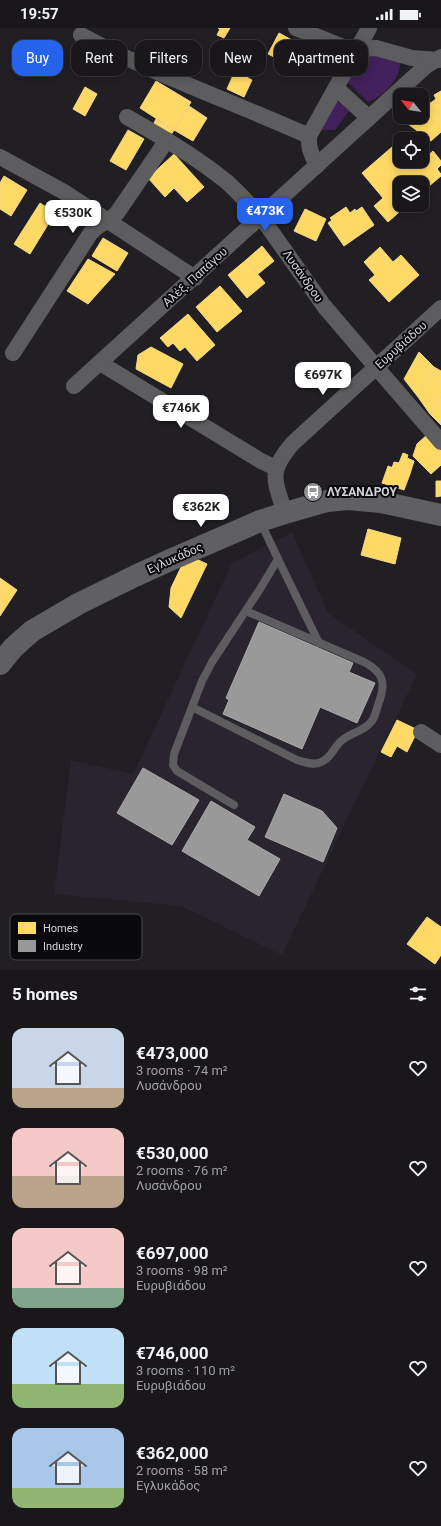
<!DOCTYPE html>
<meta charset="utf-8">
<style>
body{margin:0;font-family:Roboto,sans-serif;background:#222023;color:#f1f3f6;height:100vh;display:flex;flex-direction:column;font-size:15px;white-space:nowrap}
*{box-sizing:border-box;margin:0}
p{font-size:13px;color:#9f9fa2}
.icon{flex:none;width:22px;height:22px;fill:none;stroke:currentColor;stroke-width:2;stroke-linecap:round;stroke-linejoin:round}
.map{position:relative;height:942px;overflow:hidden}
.side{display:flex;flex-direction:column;background:#19171a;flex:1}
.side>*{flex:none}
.guide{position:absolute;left:12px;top:12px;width:417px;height:36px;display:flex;gap:8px}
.needle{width:26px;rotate:300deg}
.tools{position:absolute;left:393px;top:60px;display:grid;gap:8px}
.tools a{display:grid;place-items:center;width:36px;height:36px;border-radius:8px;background:#19171a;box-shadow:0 2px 10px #0003,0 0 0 1px #373639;font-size:20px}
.price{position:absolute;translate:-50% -34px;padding:0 9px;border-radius:8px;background:#fff;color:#222;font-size:13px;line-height:26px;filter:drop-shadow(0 1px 2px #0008)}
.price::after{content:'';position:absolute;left:50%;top:24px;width:12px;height:9px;margin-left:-6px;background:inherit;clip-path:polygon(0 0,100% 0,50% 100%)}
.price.selected{background:#2563eb;color:#fff}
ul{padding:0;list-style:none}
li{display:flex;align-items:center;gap:12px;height:100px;padding:0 12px}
li span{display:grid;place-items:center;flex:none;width:112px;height:80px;border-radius:12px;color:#555}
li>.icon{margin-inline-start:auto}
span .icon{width:48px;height:48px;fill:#fffc;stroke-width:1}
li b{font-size:17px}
h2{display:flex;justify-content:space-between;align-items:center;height:48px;padding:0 12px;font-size:17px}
.chip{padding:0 14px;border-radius:12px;background:#19171a;box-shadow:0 2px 10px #0003,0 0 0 1px #373639;font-size:14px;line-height:36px}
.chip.selected{background:#2563eb;color:#fff}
.status{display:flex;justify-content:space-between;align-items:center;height:28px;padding:0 20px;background:#19171a;direction:ltr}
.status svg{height:11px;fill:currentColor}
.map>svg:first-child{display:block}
</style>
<div class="status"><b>19:57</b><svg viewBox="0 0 49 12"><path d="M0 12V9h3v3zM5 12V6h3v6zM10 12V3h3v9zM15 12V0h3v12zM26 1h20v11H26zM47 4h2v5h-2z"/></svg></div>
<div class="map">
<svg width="441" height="942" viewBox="0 0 441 942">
<rect width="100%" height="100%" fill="#211f23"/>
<path fill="#29242e" d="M292,504L328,585L417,646L282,927L181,878L54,866L71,732L133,746L232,535Z"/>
<g fill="#41205b">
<path d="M371,26L400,32C402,50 384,68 368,74L347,53L360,32Z"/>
<path d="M335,71L349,83L335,102H318Z"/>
</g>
<g fill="#ffd966" stroke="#f2d788">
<path d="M218,0H230L224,10L217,7L220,1Z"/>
<path d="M279,5L301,17L290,37L268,26Z"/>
<path d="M235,43L252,52L244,69L227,61Z"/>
<path d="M156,53L191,74L174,102L140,80Z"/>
<path d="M85,59L97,66L85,88L73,81Z"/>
<path d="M441,63V89L429,76L436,71L434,67Z"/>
<path d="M424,76H429L441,89V104L431,113L408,96V92H411L412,89H422V79Z"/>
<path d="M189,78L207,90L193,113L174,102Z"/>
<path d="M156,91L174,102L169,110L152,99Z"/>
<path d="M128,102L144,111L126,142L110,133Z"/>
<path d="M399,113L400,133H416L418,136L433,123L441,133V137L437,141L441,146V148L422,164V155H400V177H407L388,194L374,178L383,170L362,145Z"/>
<path d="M174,126L204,159L187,174L174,160L165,169L148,150Z"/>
<path d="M4,148L27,162L11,188L0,181V155Z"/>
<path d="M40,175L55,185L30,226L14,216Z"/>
<path d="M61,175L84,189L78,199L55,185Z"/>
<path d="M346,179L350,185L355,181L356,183L362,179L374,197L344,218L328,195L332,192L330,190Z"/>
<path d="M305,181L326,191L316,213L294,203Z"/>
<path d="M103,210L128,225L117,243L92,228Z"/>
<path d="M262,218L274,233L258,246L246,232Z"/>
<path d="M380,219L393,234L401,227L419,247L389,274L369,252L375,247L364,234Z"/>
<path d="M88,231L115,246L88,276L67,263Z"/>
<path d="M246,232L265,255L247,270L228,247Z"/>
<path d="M220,258L242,283L217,304L196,279Z"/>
<path d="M188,286L215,317L197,333L185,319L180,323L173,315L168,319L160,310Z"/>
<path d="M151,319L183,336L171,360L136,341L138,327Z"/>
<path d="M419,324L434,339L418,369L404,351Z"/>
<path d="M434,339L441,343V368L430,386L418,369Z"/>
<path d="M441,368V397L430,386Z"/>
<path d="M429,405L441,419V437L431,446L413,428L417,416Z"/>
<path d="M403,425L408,427L407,430L414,433L410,446L392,440L394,434L399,435Z"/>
<path d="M388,438L410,446L404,462L382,455Z"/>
<path d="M436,453H441V468L436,469Z"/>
<path d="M368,501L401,510L395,536L361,527Z"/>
<path d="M194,530L207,536L181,590L169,579L171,560L182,537L185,538L188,532Z"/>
<path d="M0,550L17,562L0,588Z"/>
<path d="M397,692L418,702L407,724L397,718L391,729L381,724Z"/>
<path d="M427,889L441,899V927L435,936L407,916Z"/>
</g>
<g fill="#999" stroke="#abaaab">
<path d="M259,594L353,635L349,644L375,655L357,695L320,679L302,721L223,686L229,672L226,670Z"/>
<path d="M143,740L199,772L172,817L117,785Z"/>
<path d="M284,766L322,783L337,800L323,834L265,809Z"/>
<path d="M211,773L255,799L247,812L280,831L259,868L182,823Z"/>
</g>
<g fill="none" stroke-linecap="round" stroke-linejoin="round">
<g stroke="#5d5c5e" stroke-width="8">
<path d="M278,531L319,615"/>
<path d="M246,583L364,634C385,645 386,656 378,677C376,683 375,690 371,694C363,704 349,705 340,714C333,721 331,730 321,734C314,738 304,734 297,732L192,679L202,653L212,634L260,561L278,531L260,493"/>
<path d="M192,679L174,726L173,737L177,743L234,777"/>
</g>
<g stroke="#5d5c5e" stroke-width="16">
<path d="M296,0L343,19L358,21L376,20L412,30L439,32"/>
<path d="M81,7C155,47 233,74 309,108"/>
<path d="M336,60L369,90"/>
<path d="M127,89C162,109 196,129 227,154C239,165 250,177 261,189L324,278L376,339L441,414"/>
<path d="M0,129L64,164L195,250"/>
<path d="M317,138C312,127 308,120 309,108L369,0"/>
<path d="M13,325L90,206C99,194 108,195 117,185L167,112"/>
<path d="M100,335L261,433L276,440"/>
<path d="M74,358L426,38L441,29"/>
<path d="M285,485C274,451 268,444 293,415L441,280"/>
<path d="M421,704L441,717"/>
</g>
<path stroke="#605f61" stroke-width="22" d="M0,636L13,620L32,603L78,576L135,548L170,532L260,493L285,485L327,473L348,471L381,474L441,487"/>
</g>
<defs>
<symbol id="bus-disc" viewBox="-11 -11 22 22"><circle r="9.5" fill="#959497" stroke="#0a090b"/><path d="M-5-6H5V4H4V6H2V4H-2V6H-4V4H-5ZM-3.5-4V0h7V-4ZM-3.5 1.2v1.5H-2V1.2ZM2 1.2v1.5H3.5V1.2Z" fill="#fff"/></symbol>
</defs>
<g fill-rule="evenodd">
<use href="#bus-disc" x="302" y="453" width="22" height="22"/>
</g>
<g text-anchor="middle" stroke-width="4" stroke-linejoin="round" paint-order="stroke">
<g font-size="12" fill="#d4d3d6" stroke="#0a090b">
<text transform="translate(303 248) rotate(55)" y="4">Λυσάνδρου</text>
<text transform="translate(195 249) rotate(-42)" y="4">Αλέξ. Παπάγου</text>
<text transform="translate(401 317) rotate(-42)" y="4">Ευρυβιάδου</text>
<text transform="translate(175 530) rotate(-24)" y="4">Εγλυκάδος</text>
</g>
<g font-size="12" font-weight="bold" fill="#d4d3d6" stroke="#0a090b" text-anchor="start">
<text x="327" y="468">ΛΥΣΑΝΔΡΟΥ</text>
</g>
</g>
<rect x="10" y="886" width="132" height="46" rx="6" fill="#0a090b" stroke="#474648" stroke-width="1"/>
<rect x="18" y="894" width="18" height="12" fill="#ffd966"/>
<rect x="18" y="912" width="18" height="12" fill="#999"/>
<g font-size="11" fill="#d4d3d6">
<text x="43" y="904">Homes</text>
<text x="43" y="922">Industry</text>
</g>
</svg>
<div class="tools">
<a><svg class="needle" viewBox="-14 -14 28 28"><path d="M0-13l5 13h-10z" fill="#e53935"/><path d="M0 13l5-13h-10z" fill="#9f9fa2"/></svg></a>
<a><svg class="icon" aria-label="locate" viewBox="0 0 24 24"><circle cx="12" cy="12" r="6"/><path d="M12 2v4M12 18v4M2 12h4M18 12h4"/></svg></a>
<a><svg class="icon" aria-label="layers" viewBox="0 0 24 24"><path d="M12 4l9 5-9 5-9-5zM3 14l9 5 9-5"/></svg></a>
</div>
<b class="price selected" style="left:265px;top:204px">€473K</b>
<b class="price" style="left:73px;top:206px">€530K</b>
<b class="price" style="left:323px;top:368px">€697K</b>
<b class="price" style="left:181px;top:401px">€746K</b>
<b class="price" style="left:201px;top:500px">€362K</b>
<div class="guide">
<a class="chip selected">Buy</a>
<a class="chip">Rent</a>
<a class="chip">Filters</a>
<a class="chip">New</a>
<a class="chip">Apartment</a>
</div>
</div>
<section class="side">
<h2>5 homes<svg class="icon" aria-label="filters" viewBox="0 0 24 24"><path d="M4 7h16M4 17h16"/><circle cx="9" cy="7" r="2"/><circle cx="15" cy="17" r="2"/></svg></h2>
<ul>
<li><span style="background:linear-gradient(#c9d6e8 75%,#b9a48a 0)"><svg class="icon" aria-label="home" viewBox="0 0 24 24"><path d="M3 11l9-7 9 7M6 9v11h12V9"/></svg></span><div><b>€473,000</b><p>3 rooms · 74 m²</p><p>Λυσάνδρου</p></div><svg class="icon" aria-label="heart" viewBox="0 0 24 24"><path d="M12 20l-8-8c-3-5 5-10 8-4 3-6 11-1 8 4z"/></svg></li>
<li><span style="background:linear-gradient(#f6c9c9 60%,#b9a48a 0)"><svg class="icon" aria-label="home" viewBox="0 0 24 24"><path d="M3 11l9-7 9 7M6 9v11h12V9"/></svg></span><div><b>€530,000</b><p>2 rooms · 76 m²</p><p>Λυσάνδρου</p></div><svg class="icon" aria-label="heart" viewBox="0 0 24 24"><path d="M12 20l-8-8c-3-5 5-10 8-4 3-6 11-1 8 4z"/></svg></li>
<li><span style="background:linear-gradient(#f6c9c9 75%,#7fa58c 0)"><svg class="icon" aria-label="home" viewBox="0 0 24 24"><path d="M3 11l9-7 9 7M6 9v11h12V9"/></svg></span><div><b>€697,000</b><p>3 rooms · 98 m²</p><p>Ευρυβιάδου</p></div><svg class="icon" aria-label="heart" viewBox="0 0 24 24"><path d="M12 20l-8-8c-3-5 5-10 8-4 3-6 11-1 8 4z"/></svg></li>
<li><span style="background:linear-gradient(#bfe0f5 70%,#8fb573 0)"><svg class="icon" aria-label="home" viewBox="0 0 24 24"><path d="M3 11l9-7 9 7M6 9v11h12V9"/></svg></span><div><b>€746,000</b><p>3 rooms · 110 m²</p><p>Ευρυβιάδου</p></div><svg class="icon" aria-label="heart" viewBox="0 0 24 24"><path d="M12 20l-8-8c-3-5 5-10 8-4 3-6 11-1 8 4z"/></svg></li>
<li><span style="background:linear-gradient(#a9c7e8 75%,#8fb573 0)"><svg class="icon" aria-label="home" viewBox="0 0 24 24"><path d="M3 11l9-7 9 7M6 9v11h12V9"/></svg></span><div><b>€362,000</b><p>2 rooms · 58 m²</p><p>Εγλυκάδος</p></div><svg class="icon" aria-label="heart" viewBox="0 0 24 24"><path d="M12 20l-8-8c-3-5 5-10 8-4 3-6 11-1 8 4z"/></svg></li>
</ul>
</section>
